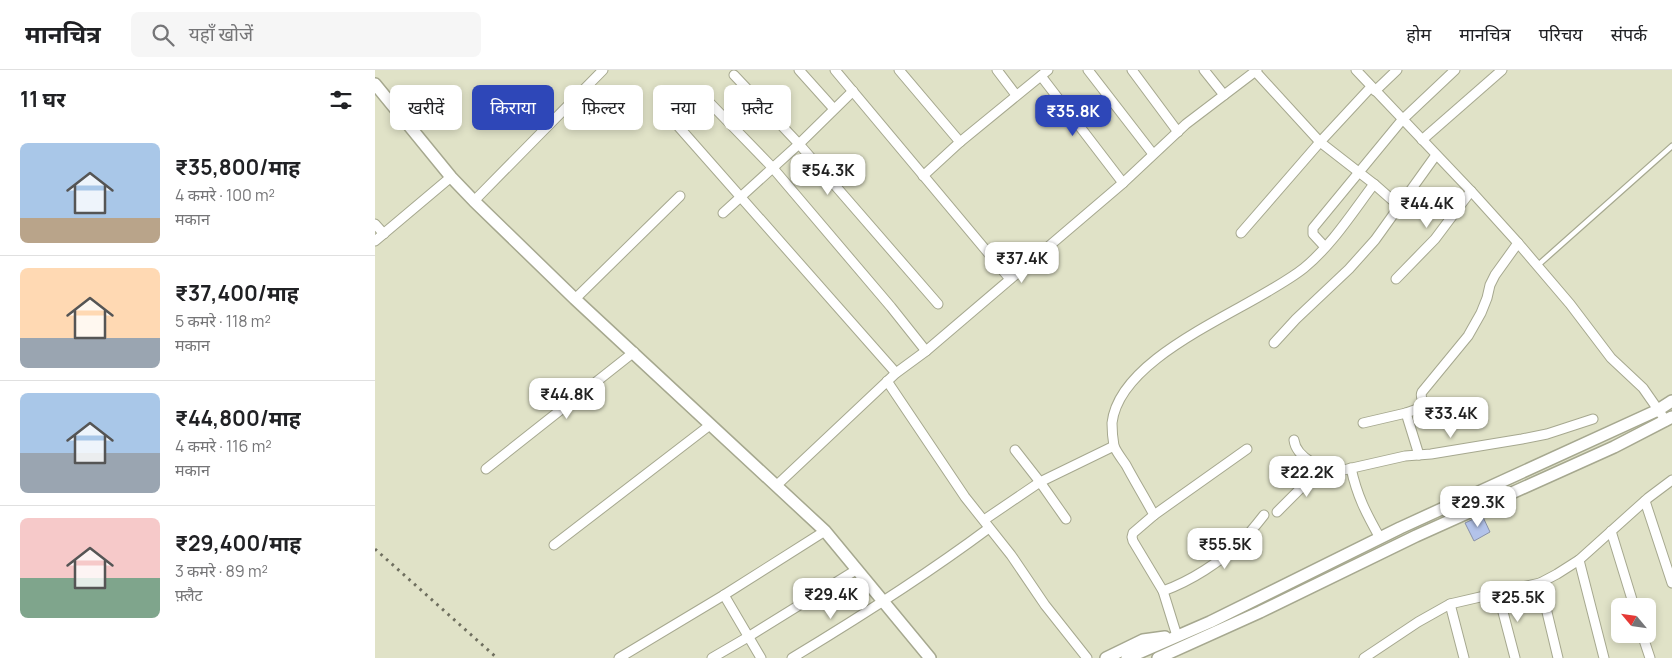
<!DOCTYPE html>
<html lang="hi">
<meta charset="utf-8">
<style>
body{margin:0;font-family:Manrope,"Noto Sans Devanagari",sans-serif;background:#f6f6f6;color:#202124;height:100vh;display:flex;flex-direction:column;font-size:19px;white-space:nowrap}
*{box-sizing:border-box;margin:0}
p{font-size:16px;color:#757577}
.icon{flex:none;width:28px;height:28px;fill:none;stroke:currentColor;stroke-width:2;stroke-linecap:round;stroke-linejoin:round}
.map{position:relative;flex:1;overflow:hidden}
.side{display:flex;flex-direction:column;background:#fff;width:375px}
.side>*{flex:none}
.banner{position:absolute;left:15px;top:15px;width:475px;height:45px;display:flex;gap:10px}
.needle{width:32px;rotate:299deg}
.buttons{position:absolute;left:1236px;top:528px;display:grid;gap:10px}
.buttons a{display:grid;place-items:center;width:45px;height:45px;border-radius:8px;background:#fff;box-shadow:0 2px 8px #0003;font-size:25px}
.price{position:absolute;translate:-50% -42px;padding:0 11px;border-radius:10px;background:#fff;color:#222;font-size:16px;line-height:32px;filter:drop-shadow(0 1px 2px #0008)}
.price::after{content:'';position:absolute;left:50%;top:30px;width:15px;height:11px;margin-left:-8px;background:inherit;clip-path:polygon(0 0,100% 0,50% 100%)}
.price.selected{background:#2e47b8;color:#fff}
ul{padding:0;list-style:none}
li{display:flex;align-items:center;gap:15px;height:125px;padding:0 20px}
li+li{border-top:1px solid #e0e0e0}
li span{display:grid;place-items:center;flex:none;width:140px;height:100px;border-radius:8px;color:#555}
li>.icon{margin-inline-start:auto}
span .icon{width:60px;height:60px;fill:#fffc;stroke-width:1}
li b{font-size:21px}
h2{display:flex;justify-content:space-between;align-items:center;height:60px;padding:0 20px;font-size:21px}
.pill{padding:0 18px;border-radius:8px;background:#fff;box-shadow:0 2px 8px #0003;font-size:18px;line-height:45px}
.pill.selected{background:#2e47b8;color:#fff}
header{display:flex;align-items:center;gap:30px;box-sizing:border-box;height:70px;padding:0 25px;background:#fff;border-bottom:1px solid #e0e0e0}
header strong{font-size:24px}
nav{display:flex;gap:28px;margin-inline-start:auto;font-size:18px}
.search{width:350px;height:45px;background:#f6f6f6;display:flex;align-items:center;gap:12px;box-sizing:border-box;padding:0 18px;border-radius:8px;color:#757577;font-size:19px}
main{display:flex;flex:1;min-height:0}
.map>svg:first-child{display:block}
</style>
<header>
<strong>मानचित्र</strong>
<div class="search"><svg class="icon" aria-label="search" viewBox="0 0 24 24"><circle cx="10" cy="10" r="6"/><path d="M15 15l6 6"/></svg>यहाँ खोजें</div>
<nav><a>होम</a><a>मानचित्र</a><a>परिचय</a><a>संपर्क</a></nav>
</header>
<main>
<section class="side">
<h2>11 घर<svg class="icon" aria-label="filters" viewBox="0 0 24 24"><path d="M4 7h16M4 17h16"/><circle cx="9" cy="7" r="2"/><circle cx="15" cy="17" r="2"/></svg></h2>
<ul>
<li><span style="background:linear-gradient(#a9c7e8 75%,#b9a48a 0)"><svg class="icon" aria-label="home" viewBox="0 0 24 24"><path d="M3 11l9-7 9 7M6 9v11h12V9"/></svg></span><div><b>₹35,800/माह</b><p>4 कमरे · 100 m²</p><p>मकान</p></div></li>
<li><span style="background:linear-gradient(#ffd9b3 70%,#9aa5b1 0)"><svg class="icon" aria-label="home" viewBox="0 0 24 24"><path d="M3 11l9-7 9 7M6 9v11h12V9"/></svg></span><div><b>₹37,400/माह</b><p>5 कमरे · 118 m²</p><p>मकान</p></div></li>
<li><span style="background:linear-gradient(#a9c7e8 60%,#9aa5b1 0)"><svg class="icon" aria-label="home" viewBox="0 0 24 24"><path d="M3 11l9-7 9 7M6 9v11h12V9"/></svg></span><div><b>₹44,800/माह</b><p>4 कमरे · 116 m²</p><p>मकान</p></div></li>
<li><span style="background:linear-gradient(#f6c9c9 60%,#7fa58c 0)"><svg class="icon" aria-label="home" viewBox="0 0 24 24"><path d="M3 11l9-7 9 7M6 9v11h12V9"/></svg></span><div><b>₹29,400/माह</b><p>3 कमरे · 89 m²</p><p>फ़्लैट</p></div></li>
</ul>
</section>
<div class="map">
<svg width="1297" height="588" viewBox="0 0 1297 588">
<rect width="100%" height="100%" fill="#e0e2c7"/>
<path fill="#b3c3ea" stroke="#8991a8" d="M1107,445L1115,462L1099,471L1090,453Z"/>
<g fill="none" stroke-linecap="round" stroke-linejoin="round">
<defs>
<path id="lane" d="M1162,196L1297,76"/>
<g id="street">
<path d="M424,0L459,39"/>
<path d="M460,0L635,209"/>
<path d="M524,0L585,72"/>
<path d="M622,0L641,25"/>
<path d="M713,0L778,84"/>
<path d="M757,0L803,62"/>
<path d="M829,0L849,25"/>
<path d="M981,0L1096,121L1143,173L1195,234L1236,288L1268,318L1291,351"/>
<path d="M880,1L945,72L999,114L1024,136"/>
<path d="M359,5L424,74L563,234"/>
<path d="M666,6L748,113"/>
<path d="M1000,21L1022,0"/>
<path d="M332,30L397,97L516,237L551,281"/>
<path d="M303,56L521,303"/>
<path d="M1047,70L1127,0"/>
<path d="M548,106L585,72L673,0"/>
<path d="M99,131L228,0"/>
<path d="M348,143L424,74L478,21"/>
<path d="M0,154L9,164"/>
<path d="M866,163L945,72L996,17"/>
<path d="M0,171L76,107"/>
<path d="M950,177L938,164V158L1027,50L1080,0"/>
<path d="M1021,209L1060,169L1096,121"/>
<path d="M200,229L305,126"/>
<path d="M899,273L921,249L974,199L1000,170L1061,85"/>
<path d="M512,311L590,427L636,485L670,535L712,588"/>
<path d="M1031,343L1048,337C1050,331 1044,327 1047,322L1093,266L1106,243L1112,228L1115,215L1120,205L1143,173"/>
<path d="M988,353L1031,343L1044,385"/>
<path d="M919,370C921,388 949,401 964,401L1030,386L1056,384L1147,369L1172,364L1218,349"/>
<path d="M640,380L665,412L691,449"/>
<path d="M976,398C982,426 991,443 1005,468"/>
<path d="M111,399L259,282"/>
<path d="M402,415L521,303L551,281L748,113L811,54L882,0"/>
<path d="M1270,431L1297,513"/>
<path d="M902,442L946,398"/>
<path d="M779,445L872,379"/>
<path d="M609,450L665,412L739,376"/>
<path d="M1236,461L1259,536"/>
<path d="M179,475L335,355"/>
<path d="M1204,490L1229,588"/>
<path d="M1165,513L1183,588"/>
<path d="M788,521C816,511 845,492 866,472C874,464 882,454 889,445"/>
<path d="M1123,523L1140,588"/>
<path d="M349,525L386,588"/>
<path d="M1075,534L1089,588"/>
<path d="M1267,564L1275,588"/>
<path d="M802,566L788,521L758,471L757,467L758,463L779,445C770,428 760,412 751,395C747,389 742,383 739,376C738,370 737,359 737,353C745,283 878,239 929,198C957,175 977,143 999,114"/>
<path d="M244,588L349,525L450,461"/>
<path d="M337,588L373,567L481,500"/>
<path d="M417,588C485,547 551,505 614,458"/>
<path d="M989,588L1043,552L1075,534L1165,513L1182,504L1204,490L1273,428L1297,410"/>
</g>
<g id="secondary">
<path d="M0,14L76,107L99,131L200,229L450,461L555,588"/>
<path d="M731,588L768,570L790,567"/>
<path d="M752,588L835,552L1025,458L1283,340L1297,331"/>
<path d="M783,588L885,542L1041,466L1239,377L1297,347"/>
</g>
</defs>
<use href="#lane" stroke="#a6a88f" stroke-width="7"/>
<use href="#street" stroke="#a6a88f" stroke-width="11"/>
<use href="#secondary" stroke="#a6a88f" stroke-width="14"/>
<use href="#lane" stroke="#fff" stroke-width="4.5"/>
<use href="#street" stroke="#fff" stroke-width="9"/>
<use href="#secondary" stroke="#fff" stroke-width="11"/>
<path stroke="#6f6f5f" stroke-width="3" stroke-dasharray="2.5 5" stroke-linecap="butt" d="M0,479L122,588"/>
</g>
</svg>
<div class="buttons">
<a><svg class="needle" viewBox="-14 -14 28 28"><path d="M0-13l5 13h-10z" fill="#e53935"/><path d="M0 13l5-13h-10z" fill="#757577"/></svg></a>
</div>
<b class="price selected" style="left:698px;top:67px">₹35.8K</b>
<b class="price" style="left:453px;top:126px">₹54.3K</b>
<b class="price" style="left:1052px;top:159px">₹44.4K</b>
<b class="price" style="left:647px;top:214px">₹37.4K</b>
<b class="price" style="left:192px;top:350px">₹44.8K</b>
<b class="price" style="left:1076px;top:369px">₹33.4K</b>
<b class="price" style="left:932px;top:428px">₹22.2K</b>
<b class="price" style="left:1103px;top:458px">₹29.3K</b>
<b class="price" style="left:850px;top:500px">₹55.5K</b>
<b class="price" style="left:456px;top:550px">₹29.4K</b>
<b class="price" style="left:1143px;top:553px">₹25.5K</b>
<div class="banner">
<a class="pill">खरीदें</a>
<a class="pill selected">किराया</a>
<a class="pill">फ़िल्टर</a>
<a class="pill">नया</a>
<a class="pill">फ़्लैट</a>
</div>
</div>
</main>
